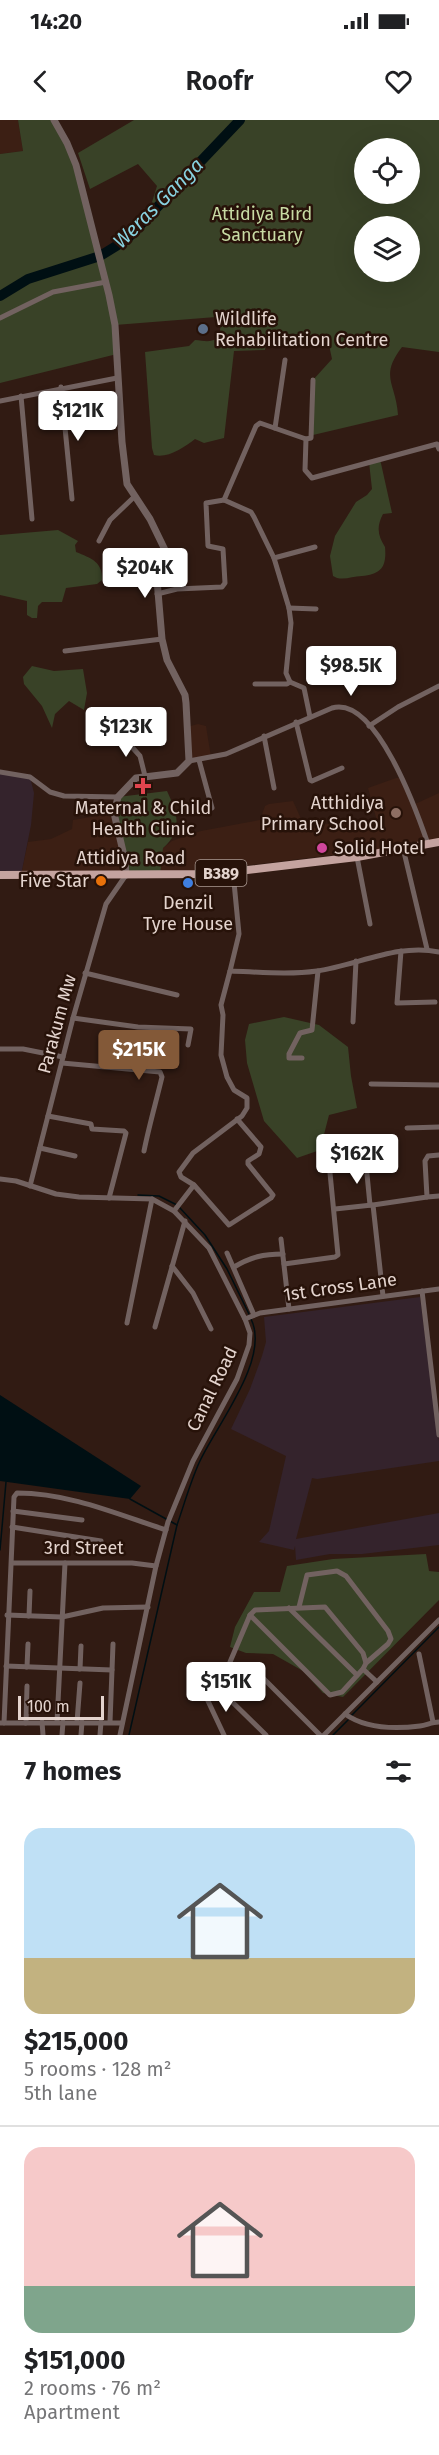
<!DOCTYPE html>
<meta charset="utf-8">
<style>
body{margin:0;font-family:"Fira Sans",sans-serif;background:#f6f6f6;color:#202124;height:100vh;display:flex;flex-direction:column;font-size:22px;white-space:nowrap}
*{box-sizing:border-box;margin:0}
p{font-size:20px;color:#757577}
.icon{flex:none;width:33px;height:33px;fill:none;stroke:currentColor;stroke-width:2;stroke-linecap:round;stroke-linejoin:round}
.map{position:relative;height:1615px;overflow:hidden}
.drawer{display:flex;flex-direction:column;background:#fff;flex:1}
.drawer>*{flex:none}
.buttons{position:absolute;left:354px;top:18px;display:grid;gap:12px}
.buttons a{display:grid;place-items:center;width:66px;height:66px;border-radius:50%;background:#fff;box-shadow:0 6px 24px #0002;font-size:30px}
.scale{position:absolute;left:18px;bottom:15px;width:86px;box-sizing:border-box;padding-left:6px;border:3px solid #e4d4ce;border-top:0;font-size:16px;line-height:21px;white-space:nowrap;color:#e4d4ce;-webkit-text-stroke:4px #271209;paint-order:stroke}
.price{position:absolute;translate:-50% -51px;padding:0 14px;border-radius:6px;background:#fff;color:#222;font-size:20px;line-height:39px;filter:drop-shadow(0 2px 3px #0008)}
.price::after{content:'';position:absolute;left:50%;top:36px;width:18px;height:14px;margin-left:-9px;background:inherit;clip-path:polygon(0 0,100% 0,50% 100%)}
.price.selected{background:#835938;color:#fff}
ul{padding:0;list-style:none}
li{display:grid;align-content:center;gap:12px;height:318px;padding:0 24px}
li+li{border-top:2px solid #e0e0e0}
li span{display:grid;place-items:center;height:186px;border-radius:18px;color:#555}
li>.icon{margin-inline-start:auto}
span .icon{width:108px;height:108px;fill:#fffc;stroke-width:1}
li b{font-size:26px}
h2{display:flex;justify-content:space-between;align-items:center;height:72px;padding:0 24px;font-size:26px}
.status{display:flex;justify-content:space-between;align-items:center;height:42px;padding:0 30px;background:#fff;direction:ltr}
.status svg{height:16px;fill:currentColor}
header{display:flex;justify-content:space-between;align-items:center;height:78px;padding:0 24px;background:#fff;font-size:27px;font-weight:600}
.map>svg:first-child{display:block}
</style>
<div class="status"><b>14:20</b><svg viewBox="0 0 49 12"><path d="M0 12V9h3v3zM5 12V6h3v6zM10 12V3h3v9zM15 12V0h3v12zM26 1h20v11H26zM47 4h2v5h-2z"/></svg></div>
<header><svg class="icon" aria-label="back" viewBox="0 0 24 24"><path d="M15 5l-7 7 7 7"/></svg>Roofr<svg class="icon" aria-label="heart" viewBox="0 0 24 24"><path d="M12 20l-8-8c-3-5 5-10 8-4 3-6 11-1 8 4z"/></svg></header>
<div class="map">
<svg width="439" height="1615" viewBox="0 0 439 1615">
<rect width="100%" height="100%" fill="#311b13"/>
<g fill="#3c1f14">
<path d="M0,0H18L23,31L0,34Z"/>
<path d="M198,604L206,606L211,637L189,641L187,607Z"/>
<path d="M396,658H403L413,685L439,673V722L160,756L163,728L172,721L201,711L260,700L265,686L269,684L293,681L307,712L320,705L328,704L336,709L377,701L368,668Z"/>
<path d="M114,693L126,755H21L28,722L51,719L72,709L73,700Z"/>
</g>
<g fill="#34232c">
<path d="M0,652L30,657L34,673L31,705L21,755H0Z"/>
<path d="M420,1177L439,1321V1341L317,1359L312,1358L296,1419L439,1393V1425L362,1434H330L296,1440L295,1426L294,1430L259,1422L269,1411L286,1336L231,1309L250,1269L262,1236L266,1222L264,1197Z"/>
</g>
<g fill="#394227" fill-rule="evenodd">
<path d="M18,0H54L73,35L100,136L126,120L147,98L157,66L138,44L90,69L78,33L134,0H439V232L402,227C379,257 396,263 398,295L313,315V260L332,239L329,225C310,214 287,220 266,222L265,230L234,231L224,318L204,323L195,319C185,327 167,339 154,335L152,328L145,232L189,226L195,220C205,221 211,223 219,217L221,203L216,197L115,205L117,234L0,263V34L23,31ZM364,28H410V74H364ZM364,106H410V152H364Z"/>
<path d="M380,339L392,393L383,394C376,407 378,416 385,427C387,448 380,454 362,456C353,456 346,460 337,458L333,456L330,436L335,416L356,382L367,375L372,369L369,342Z"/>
<path d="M58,410L78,421L75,425L76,432C91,438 103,442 102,460L97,464L66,468L62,482H42L38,486L37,498H32L27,495V481L0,475V415Z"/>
<path d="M32,546L54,551L83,549L87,573L84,590L69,581L55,594L52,608L42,586L24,564L23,557Z"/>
<path d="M167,671C177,693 184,710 163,728L160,756L126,755L114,693L118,677Z"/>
<path d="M284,897L319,905L348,927L351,956L357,988L329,995L320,1030L297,1038L264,1001L247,943L245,920L249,904Z"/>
<path d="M426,1434L429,1451L439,1452V1480L343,1577L323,1573L303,1551L273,1534L246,1533L230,1527L235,1507L254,1472H280L287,1446L333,1439Z"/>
</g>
<path fill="#000f13" d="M0,1275L141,1366L130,1379L0,1361Z"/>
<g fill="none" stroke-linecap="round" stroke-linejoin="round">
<g stroke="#000f13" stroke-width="1.5">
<path d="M138,1075L159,1076L177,1085"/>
<path d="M180,1088L205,1115L227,1149L249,1194"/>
<path d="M177,1405C184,1385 190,1363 199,1343C215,1307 271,1239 251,1199"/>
<path d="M0,1430L6,1362"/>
<path d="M351,1596L439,1507"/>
<path d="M129,1615L177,1405L130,1379"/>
<path d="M333,1615L348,1600"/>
</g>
<path stroke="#000f13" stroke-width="10" d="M0,176L28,159L100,136L126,120L240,0"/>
<g stroke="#726260" stroke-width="5">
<path d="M0,198L53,172L106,162"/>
<path d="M61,267L72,379"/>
<path d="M21,276L32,399"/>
<path d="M0,281L117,258"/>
<path d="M275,308L285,240"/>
<path d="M306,319L305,350L312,358L437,324L439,329"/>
<path d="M224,380L256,306L260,303L306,319L311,318L313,260"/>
<path d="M99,421L110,400L134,377"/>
<path d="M274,438L315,427"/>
<path d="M157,474L177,469L222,467L225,463L223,429L208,426L206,383L224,380L251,392L254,397L274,438L289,488L291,503L286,553L290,562L304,568L310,597"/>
<path d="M289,488L316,489"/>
<path d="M65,531L162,519"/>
<path d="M255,564H287L290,562"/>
<path d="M296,602L310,660L312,661L342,648"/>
<path d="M369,606L398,587L439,566"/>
<path d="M125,613L131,626L140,636L145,656"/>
<path d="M264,616L274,668"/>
<path d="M199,640L212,688"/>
<path d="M189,641L226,634L332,588C376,575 417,692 428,724"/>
<path d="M0,652L30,657L50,672L64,676L118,677"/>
<path d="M403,728L427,829"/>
<path d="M357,737L370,804"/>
<path d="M233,752L239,814L230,851C259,852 289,855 317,851C358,845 398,823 439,832"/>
<path d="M401,831L397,883L435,882"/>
<path d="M230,851L221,885L223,895L221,935L227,957L234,970L247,978V988L242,996L193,1033L179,1052L181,1057L194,1065L229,1105L271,1078L273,1075L248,1044V1041L259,1034L261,1027L237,999"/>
<path d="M85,853L177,875"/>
<path d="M73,898L138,907L191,909L188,925"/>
<path d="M353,902L356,841"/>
<path d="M0,929H23L63,937"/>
<path d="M302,938H289V934L300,913L312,910L318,851"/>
<path d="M62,943L160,952L162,957C156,982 149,1006 144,1031"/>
<path d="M371,964L439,965"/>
<path d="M48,996L91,1004L92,1009L124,1011L126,1013L109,1078"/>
<path d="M407,1008L439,1007"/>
<path d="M40,1028L75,1036"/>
<path d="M366,1044L370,1085"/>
<path d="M0,1059L16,1061L56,1074L79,1077L152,1079L174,1091L209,1128L245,1199L250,1213L249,1225L237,1259L193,1341L168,1402L156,1446L120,1615"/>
<path d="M30,1066L73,898L106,784L126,755"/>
<path d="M427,1077L439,1076"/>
<path d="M335,1089L372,1085"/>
<path d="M174,1091L194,1065"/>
<path d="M281,1119L289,1189"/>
<path d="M227,1133L254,1195"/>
<path d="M284,1144L335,1137L338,1135L330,1053"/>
<path d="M172,1146L193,1173L211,1209"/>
<path d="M234,1147C251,1137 263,1134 283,1134"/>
<path d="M422,1171L439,1315"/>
<path d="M383,1176L373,1085L427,1077L425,1041L428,1036L439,1035"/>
<path d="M245,1199L260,1193L439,1169"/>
<path d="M127,1203L152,1079"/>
<path d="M155,1207L185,1101"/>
<path d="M13,1391L82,1400"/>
<path d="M12,1407L101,1421"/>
<path d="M12,1443H132L156,1446"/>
<path d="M299,1487L307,1455L337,1451L346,1456L388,1511L391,1519L388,1524L366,1543"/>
<path d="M289,1488L357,1555"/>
<path d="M7,1495L62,1497L103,1488L148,1487"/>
<path d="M250,1495L330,1575L342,1572L363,1549"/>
<path d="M29,1496L30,1471"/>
<path d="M419,1534L433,1602"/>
<path d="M230,1542L250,1495L255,1490L325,1487L363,1533L366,1543L363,1549L377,1562"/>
<path d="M6,1546L112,1550"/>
<path d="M27,1547L28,1524"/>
<path d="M80,1549L81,1526"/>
<path d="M219,1569L266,1615"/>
<path d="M345,1594C366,1609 396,1609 420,1606C427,1605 432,1602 439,1602"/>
<path d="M42,1602L43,1615"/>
<path d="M57,1602L65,1443"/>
<path d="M77,1602L80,1563"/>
<path d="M110,1602L113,1524"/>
<path d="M0,1603H122"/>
<path d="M4,1603L14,1377L17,1373C69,1373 117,1394 166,1410"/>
<path d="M26,1603L27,1566"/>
<path d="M62,1615L63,1602"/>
<path d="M81,1615L82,1602"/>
<path d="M100,1615L101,1602"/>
<path d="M224,1615L208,1581L223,1561L249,1549L256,1551L320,1615"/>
<path d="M324,1615L439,1500"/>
</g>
<path stroke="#726260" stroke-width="7" d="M54,0L67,23L76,45L109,175L115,205L122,322L127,364L150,399L166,432V437L157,460L162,519L167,540L185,575L186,583L189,641L177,653L136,658L118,677L114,693L125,740L126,755"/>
<path stroke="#c4a39f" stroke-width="8" d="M0,755L213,754L357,737L439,722"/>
</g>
<circle fill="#5c6f8a" stroke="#271209" stroke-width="2" cx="203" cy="209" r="6"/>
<path fill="#e0444e" stroke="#271209" stroke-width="2" d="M140 657h6v6h6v6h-6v6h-6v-6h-6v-6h6z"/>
<circle fill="#8d6e63" stroke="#271209" stroke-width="2" cx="396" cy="693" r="6"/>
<circle fill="#d1479c" stroke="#271209" stroke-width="2" cx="322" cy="728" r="6"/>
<circle fill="#e8710a" stroke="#271209" stroke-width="2" cx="101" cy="761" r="6"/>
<circle fill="#3f7fe0" stroke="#271209" stroke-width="2" cx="188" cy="763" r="6"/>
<g text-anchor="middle" stroke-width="5" stroke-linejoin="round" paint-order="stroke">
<rect fill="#271209" stroke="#ab9a93" stroke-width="1.5" x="195.5" y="740" width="51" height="26" rx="4.5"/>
<g font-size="16" font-weight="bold" fill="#e4d4ce">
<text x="221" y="759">B389</text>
</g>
<g font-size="18" fill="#c8dba4" stroke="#271209">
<text x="262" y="100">Attidiya Bird<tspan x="262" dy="21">Sanctuary</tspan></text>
</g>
<g font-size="18" fill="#e4d4ce" stroke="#271209" text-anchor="start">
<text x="215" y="205">Wildlife<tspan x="215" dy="21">Rehabilitation Centre</tspan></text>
<text x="384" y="689" text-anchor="end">Atthidiya<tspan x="384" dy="21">Primary School</tspan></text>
<text x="143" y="694" text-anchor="middle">Maternal &amp; Child<tspan x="143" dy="21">Health Clinic</tspan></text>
<text x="334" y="734">Solid Hotel</text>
<text x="89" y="767" text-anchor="end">Five Star</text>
<text x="188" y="789" text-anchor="middle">Denzil<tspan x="188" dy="21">Tyre House</tspan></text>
</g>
<g font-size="18" fill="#e4d4ce" stroke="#271209">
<text x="131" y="744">Attidiya Road</text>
<text transform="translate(57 904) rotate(-75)" y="6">Parakum Mw</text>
<text transform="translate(340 1167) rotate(-8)" y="6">1st Cross Lane</text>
<text transform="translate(212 1269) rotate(-64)" y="6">Canal Road</text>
<text x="84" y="1434">3rd Street</text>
</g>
<g font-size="20" font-style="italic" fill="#88d2e0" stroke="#271209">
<text transform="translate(158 83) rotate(-45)" y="7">Weras Ganga</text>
</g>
</g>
</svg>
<div class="buttons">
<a><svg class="icon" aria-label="locate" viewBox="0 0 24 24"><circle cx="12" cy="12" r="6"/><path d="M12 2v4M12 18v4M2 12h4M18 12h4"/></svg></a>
<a><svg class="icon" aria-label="layers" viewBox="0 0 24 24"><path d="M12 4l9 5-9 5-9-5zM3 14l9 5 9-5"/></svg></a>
</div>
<div class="scale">100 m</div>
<b class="price" style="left:78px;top:322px">$121K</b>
<b class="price" style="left:145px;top:479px">$204K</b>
<b class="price" style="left:351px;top:577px">$98.5K</b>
<b class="price" style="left:126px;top:638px">$123K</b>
<b class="price selected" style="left:139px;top:961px">$215K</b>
<b class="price" style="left:357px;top:1065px">$162K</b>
<b class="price" style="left:226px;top:1593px">$151K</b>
</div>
<section class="drawer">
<h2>7 homes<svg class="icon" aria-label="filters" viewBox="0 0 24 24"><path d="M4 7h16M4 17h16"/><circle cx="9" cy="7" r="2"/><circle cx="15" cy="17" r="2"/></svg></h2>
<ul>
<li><span style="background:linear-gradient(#bfe0f5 70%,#c2b280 0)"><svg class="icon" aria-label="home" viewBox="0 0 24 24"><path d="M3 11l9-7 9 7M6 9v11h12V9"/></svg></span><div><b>$215,000</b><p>5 rooms · 128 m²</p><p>5th lane</p></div></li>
<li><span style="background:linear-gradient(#f6c9c9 75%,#7fa58c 0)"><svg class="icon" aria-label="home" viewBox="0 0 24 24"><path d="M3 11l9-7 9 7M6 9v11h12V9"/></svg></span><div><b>$151,000</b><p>2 rooms · 76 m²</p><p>Apartment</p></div></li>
</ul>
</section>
